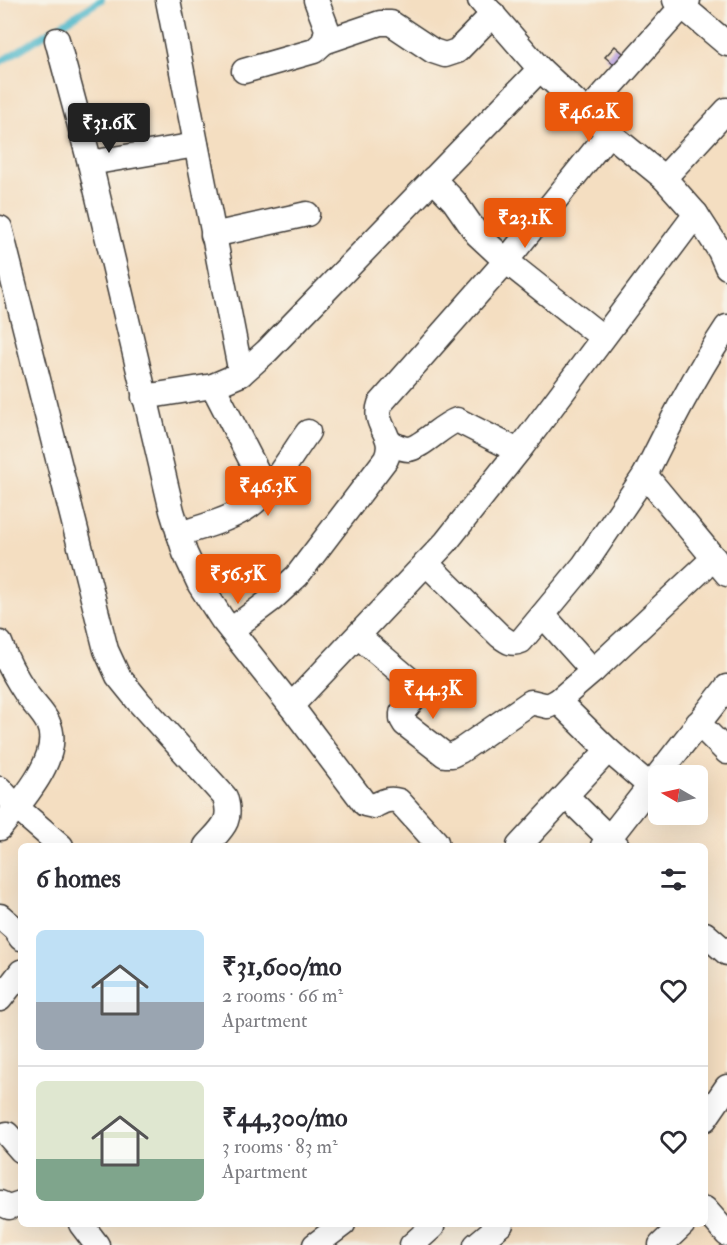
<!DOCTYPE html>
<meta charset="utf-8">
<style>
body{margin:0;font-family:"IM FELL Double Pica",serif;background:#f7f7f7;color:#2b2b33;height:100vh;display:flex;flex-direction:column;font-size:22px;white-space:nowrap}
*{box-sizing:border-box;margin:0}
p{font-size:20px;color:#7c7c81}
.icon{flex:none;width:33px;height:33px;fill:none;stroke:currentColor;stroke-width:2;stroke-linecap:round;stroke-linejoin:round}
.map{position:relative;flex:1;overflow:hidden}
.sheet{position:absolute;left:18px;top:843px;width:690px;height:384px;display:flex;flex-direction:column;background:#fff;border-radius:9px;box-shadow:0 6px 24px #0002}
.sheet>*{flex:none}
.needle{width:39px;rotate:279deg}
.controls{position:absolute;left:648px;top:765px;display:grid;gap:12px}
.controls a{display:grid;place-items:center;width:60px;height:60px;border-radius:9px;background:#fff;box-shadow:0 6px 24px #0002;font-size:30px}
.price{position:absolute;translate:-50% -51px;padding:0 14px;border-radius:6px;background:#ea580c;color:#fff;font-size:20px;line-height:39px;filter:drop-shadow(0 2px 3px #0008)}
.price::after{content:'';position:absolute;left:50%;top:36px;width:18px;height:14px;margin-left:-9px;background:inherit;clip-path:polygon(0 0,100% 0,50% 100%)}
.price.current{background:#222;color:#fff}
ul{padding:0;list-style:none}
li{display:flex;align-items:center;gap:18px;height:150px;padding:0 18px}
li+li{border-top:2px solid #e1e1e2}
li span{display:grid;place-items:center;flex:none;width:168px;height:120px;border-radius:9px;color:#555}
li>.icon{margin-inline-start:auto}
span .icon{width:72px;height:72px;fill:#fffc;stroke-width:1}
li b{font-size:26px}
h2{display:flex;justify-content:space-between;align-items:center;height:72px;padding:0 18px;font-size:26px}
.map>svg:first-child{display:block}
</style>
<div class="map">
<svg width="727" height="1245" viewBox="0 0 727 1245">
<rect width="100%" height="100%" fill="#f7f3e8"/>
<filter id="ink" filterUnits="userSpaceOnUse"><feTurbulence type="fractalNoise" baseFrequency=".0167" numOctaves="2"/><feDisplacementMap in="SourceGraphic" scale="12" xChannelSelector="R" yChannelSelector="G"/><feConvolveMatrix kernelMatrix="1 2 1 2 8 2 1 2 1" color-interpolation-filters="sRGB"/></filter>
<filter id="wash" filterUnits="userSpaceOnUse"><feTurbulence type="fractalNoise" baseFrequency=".008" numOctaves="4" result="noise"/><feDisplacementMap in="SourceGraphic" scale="24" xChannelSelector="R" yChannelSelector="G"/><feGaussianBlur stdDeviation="1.35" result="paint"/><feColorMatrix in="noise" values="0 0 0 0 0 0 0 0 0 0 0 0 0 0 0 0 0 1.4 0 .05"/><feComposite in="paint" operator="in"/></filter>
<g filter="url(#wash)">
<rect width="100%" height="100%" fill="#f4dec1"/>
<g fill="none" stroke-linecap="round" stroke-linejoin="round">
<path stroke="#4db7ca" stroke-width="7" d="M0,62L101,0"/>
</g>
<g id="blocks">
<path fill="#b399dc" d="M615,46L629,58L619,69L605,57Z"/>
</g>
</g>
<g filter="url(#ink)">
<use href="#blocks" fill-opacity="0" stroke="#3c3935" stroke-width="1.5"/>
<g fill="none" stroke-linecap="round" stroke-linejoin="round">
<defs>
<g id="minor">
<path d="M168,0L241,374"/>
<path d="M480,0L540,69L609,133L664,178L696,214L720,251L727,267"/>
<path d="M675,0L727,44"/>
<path d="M57,40L90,163L172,511L185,553L200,585L222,619L291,706L365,804L374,806C383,801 389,798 399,801L436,842L437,846"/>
<path d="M324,42L380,23H391L433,51L445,55L457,51L493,14"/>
<path d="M244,71L314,51L324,42L327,29L316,0"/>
<path d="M587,113L688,0"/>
<path d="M90,163L196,145"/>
<path d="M664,178L727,110"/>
<path d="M433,179L454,201L477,234L506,261L602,337"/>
<path d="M0,228L106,650L118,676L139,702L225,797C233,822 222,828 206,846"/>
<path d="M213,235L307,214"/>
<path d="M213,386L266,489"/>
<path d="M144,397L213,386L241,374L267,351L540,69"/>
<path d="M390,443C395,445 402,449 408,449C421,448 442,425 457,420L518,451"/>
<path d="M645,475C670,424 695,375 727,327"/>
<path d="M179,534C202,527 225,521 245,509C270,494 291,455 308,432"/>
<path d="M426,563L500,636C508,642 512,645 521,641L584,565L645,475L727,574"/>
<path d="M543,615L593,671"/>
<path d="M231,630L271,600L297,576L386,459C397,434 372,427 380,404L506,261L609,133"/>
<path d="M358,636L417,686L414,698L402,713V719L405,724L445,755H452L460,751L531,702L548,706L558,701"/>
<path d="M0,643C6,660 16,678 26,693C32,703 43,712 48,723C64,756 20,803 0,828"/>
<path d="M291,706L446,542L523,445L696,214"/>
<path d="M698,723L727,752"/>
<path d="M608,750L650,786"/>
<path d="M0,789L17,808L61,846"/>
<path d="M566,796L617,846"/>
<path d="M519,846L608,750L558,701L593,671L714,558"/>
<path d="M603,846L727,687"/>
<path d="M0,916L15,929L21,938"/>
<path d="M705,934L727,953"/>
<path d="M0,999L21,972"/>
<path d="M705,1119L727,1087"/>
<path d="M7,1134L21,1150"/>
<path d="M0,1203L9,1207L21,1203"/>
<path d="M705,1209L727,1234"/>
<path d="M81,1224L97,1245"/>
<path d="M315,1245L343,1224"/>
<path d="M412,1245L432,1227"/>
<path d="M476,1245L501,1224"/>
<path d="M661,1245L683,1224"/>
</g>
</defs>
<use href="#minor" stroke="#3c3935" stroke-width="27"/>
<use href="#minor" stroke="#fff" stroke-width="24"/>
</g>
</g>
</svg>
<div class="controls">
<a><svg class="needle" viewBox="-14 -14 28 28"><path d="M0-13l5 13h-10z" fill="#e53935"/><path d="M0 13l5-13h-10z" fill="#7c7c81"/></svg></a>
</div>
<b class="price" style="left:589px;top:143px">₹46.2K</b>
<b class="price current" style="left:109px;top:154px">₹31.6K</b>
<b class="price" style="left:525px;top:249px">₹23.1K</b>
<b class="price" style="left:268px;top:517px">₹46.3K</b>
<b class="price" style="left:238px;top:605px">₹56.5K</b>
<b class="price" style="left:433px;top:720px">₹44.3K</b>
<section class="sheet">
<h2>6 homes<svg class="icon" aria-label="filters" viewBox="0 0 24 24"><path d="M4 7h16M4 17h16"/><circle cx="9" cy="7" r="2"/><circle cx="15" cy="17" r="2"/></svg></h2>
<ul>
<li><span style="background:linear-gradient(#bfe0f5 60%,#9aa5b1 0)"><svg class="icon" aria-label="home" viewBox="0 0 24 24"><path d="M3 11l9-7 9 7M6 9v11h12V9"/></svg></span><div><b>₹31,600/mo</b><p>2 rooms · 66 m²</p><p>Apartment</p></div><svg class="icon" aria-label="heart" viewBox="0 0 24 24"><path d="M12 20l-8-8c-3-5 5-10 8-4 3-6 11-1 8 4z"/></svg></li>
<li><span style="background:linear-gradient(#dfe7d0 65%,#7fa58c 0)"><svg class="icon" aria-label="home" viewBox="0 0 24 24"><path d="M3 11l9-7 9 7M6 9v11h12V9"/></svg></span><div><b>₹44,300/mo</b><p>3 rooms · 83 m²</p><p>Apartment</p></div><svg class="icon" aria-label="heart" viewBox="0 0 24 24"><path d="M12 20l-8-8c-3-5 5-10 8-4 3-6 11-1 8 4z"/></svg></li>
</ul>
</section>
</div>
